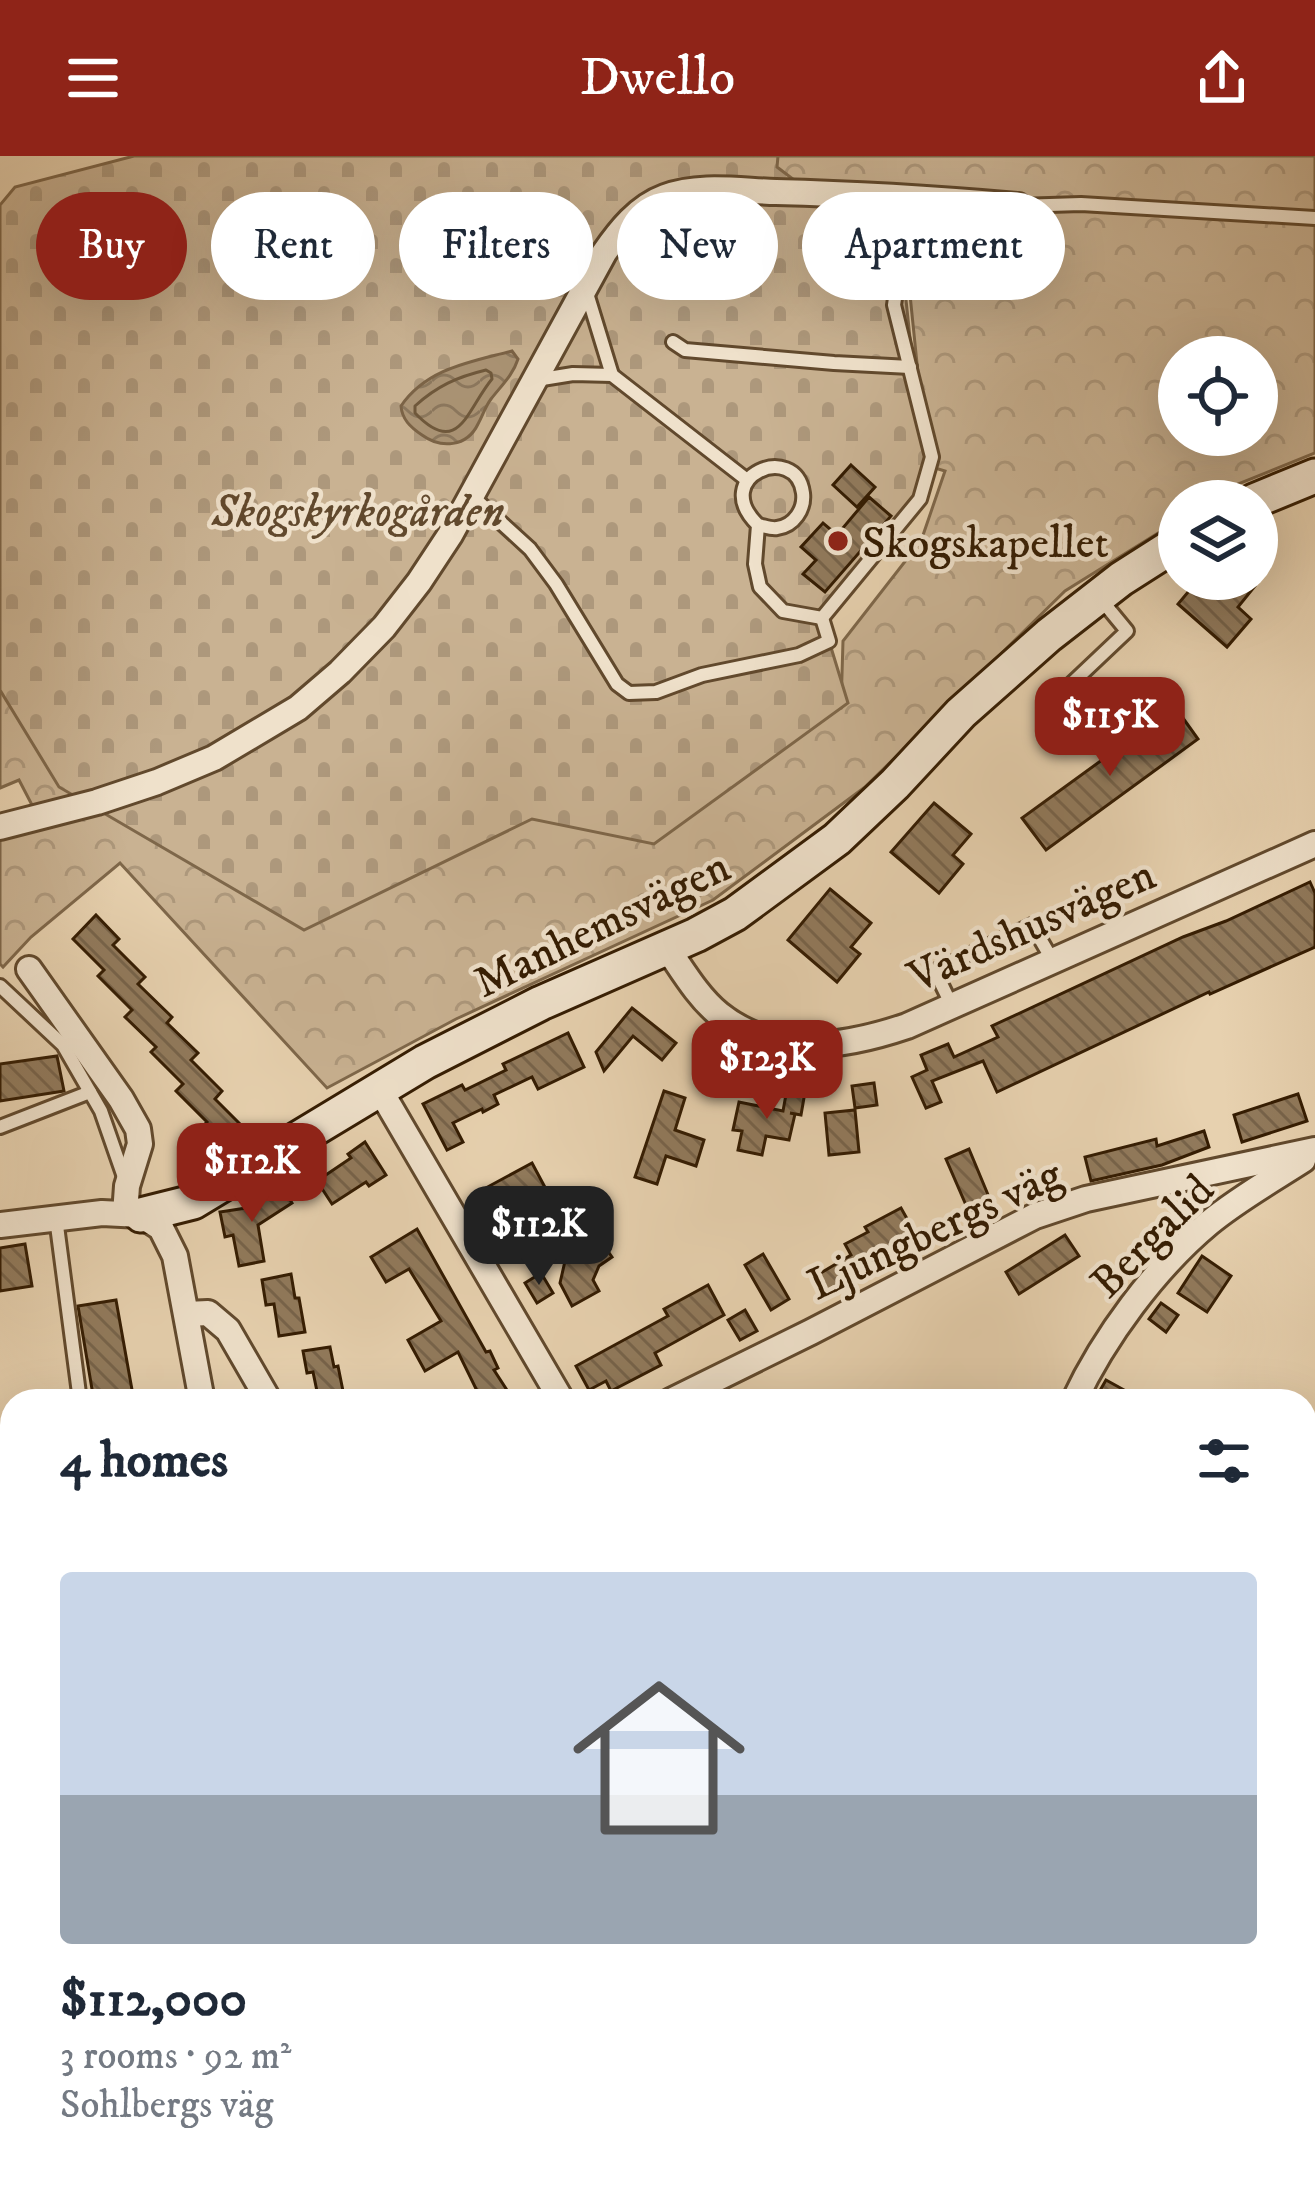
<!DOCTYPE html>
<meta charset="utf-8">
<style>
body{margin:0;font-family:"IM FELL DW Pica",serif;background:#f6f6f7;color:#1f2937;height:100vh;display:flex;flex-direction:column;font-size:45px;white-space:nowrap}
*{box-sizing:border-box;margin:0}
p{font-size:39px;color:#747a83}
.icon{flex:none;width:66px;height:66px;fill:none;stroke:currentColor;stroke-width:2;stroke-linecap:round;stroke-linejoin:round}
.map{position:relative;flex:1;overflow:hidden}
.drawer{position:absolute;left:0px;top:1233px;width:1317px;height:804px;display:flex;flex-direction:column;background:#fff;border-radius:36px 36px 0 0;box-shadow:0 12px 48px #0002}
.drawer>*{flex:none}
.top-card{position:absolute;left:36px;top:36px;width:1245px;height:108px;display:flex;gap:24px}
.controls{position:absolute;left:1158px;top:180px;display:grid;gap:24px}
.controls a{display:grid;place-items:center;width:120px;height:120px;border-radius:50%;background:#fff;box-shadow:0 12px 48px #0002;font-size:60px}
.price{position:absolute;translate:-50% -102px;padding:0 27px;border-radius:24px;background:#8f2418;color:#fff;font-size:39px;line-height:78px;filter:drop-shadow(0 3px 6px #0008)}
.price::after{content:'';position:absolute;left:50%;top:72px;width:36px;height:27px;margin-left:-18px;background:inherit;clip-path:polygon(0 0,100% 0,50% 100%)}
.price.current{background:#222;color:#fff}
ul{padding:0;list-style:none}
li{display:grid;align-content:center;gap:24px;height:636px;padding:0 60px}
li+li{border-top:3px solid #e0e1e3}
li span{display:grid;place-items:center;height:372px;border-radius:12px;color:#555}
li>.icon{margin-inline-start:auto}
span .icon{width:216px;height:216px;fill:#fffc;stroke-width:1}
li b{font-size:51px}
h2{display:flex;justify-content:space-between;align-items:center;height:144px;padding:0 60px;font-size:51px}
.pill{padding:0 42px;border-radius:54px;background:#fff;box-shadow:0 12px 48px #0002;font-size:42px;line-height:108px}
.pill.current{background:#8f2418;color:#fff}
header{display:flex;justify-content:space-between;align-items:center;height:156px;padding:0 60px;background:#8f2418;color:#fff;font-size:54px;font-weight:600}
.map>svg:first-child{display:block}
</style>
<header><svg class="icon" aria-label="menu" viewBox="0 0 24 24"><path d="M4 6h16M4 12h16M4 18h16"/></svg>Dwello<svg class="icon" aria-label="share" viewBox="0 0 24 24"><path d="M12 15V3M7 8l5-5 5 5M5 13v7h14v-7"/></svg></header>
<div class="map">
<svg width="1315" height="2037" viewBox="0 0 1315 2037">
<defs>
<pattern id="grass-dots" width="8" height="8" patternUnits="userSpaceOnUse" patternTransform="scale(3)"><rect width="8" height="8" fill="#c9b292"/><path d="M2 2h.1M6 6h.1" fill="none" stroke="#ad987c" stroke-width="1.8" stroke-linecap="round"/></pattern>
<pattern id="forest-crowns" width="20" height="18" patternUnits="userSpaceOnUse" patternTransform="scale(3)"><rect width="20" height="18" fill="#c9b292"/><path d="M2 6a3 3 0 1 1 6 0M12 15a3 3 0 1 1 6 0" fill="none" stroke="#ad987c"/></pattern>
<pattern id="cemetery-stones" width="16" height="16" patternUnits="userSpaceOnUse" patternTransform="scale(3)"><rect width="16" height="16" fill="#c9b292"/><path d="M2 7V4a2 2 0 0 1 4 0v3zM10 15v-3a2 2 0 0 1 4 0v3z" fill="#ad987c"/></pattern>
<pattern id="water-waves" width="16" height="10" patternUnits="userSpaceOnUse" patternTransform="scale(3)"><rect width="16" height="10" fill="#aa9374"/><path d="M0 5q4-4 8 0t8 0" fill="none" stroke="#8b775d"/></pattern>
<pattern id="building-back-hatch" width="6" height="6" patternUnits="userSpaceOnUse" patternTransform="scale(3)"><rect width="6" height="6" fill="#917a5c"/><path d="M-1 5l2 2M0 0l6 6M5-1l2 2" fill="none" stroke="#77634a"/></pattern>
</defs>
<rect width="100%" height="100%" fill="#e7d1af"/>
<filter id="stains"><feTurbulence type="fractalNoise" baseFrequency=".00167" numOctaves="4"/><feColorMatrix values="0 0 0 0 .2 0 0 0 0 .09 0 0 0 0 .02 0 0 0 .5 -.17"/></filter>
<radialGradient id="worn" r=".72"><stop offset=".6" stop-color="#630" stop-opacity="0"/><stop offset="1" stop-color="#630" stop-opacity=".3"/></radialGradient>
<path fill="url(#grass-dots)" stroke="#7e674a" stroke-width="3" d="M163,2025H420L418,2037H165Z"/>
<path fill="url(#forest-crowns)" stroke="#7e674a" stroke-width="3" fill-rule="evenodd" d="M649,0H1315V297L1228,332L1208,345H1179V364L1065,435L865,631L713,744L456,863L327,932L120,707L31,781L3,811L0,808V684L44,672L19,624L0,632V526L429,641L841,552L843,485L921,385L945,315L836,282L919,227L908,119ZM1179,201H1257V279H1179Z"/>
<path fill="url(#cemetery-stones)" stroke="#7e674a" stroke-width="3" d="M134,0H778L777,11L902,106L916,239L927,300L920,343L822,462L848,547L654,688L532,663L304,774L59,631L0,534V49L15,31Z"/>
<path fill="url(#water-waves)" stroke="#7b6346" stroke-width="3" d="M512,195L518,203C513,219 501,230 491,243C485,251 483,259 478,268C467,291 441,293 422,279C410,271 402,263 401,250C427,212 471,206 512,195Z"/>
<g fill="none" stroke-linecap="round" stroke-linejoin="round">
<path stroke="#6f583b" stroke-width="3" d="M486,214L491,217L492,223C467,253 459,303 415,257V250C437,230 457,221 486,214Z"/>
</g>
<g fill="url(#building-back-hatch)" stroke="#341c02" stroke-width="3">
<path d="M851,309L875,331L857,351L833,329Z"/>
<path d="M869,341L891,360L825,436L803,418L816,404L801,391L823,367L837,379Z"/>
<path d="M1199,423H1247L1255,430L1238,451L1251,463L1227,491L1178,448Z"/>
<path d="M1175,551L1198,583L1046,694L1022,662Z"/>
<path d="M934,647L971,678L953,699L963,708L939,737L891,696Z"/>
<path d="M1310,726L1315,737V791L1210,838L1209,836L997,936L983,905L932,925L941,946L926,952L912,921L927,914L921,899L948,888L954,901L998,881L992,870L1183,781L1226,765Z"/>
<path d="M830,733L871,767L851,791L860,798L837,826L788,784Z"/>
<path d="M96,759L119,783L113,789L145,821L138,828L172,861L167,867L198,897L191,904L222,935L215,943L246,974L223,998L199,974L207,966L176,935L183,928L151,896L156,891L125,861L132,854L98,820L104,814L73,783Z"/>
<path d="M632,852L676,887L662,904L633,880L604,915L596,896Z"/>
<path d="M568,877L584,911L538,933L532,921L494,939L498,948L483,956L482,953L453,967L463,986L447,994L423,948L462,929L465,934L506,914L503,908Z"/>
<path d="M57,900L64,935L0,945V908Z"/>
<path d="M874,927L877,949L855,952L852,930Z"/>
<path d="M787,933L805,936L801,959L790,957L795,958L789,984L766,980L762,999L738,994L742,975L733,974L739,946L783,955Z"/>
<path d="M664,935L685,942L675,974L704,984L696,1010L666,1000L657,1028L635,1021Z"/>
<path d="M1298,938L1307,965L1242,986L1234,959Z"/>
<path d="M855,954L859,996L829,999L825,957Z"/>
<path d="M1204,975L1209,991L1162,1009L1091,1025L1085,1001L1156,983L1157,990Z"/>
<path d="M365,986L386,1019L369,1030L366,1026L332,1048L317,1025L351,1002L348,998Z"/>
<path d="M969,993L991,1046L969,1056L946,1003Z"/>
<path d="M532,1007L548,1037L498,1064L482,1034Z"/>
<path d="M282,1030L292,1047L258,1069L264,1105L239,1110L233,1079L225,1081L220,1056L246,1052Z"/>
<path d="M901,1052L915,1077L878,1097L884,1107L825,1140L814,1121L851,1099L845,1088L868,1076L865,1071Z"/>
<path d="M516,1069L525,1084L506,1096L497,1081Z"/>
<path d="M417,1073L486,1196L490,1195L498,1212L494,1214L514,1245H482L458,1196L425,1215L408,1184L441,1165L409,1113L386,1126L371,1101Z"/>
<path d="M594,1075L612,1101L599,1110L593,1124L599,1135L572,1150L560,1127L568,1092Z"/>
<path d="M1065,1079L1079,1100L1019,1138L1006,1116Z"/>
<path d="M25,1088L32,1130L0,1135V1092Z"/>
<path d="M763,1098L789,1143L771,1154L745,1109Z"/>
<path d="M1202,1100L1231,1120L1207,1156L1178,1137Z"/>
<path d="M541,1117L553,1137L537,1147L525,1127Z"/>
<path d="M291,1118L295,1142H299L305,1176L279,1180L274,1148L266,1149L262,1124Z"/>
<path d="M708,1129L724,1159L655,1197L661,1209L611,1235L606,1225L589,1234L576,1210L668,1160L664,1153Z"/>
<path d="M116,1144L134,1245H94L78,1150Z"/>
<path d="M1161,1147L1178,1159L1166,1176L1149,1163Z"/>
<path d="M745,1154L757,1175L740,1184L728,1164Z"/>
<path d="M330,1191L334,1211L338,1210L345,1245H319L313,1216L307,1217L303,1195Z"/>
<path d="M1106,1224L1144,1245H1094Z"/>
</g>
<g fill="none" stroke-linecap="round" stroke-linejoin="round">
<defs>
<g id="lane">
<path d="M586,134L612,219"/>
<path d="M673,186L685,194L834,207L910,211"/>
<path d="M536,224L573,218L612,219L747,324"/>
<path d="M472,340L530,393L556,428L617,528L629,537L656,536L702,519L799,499L829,485L822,462"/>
<path d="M758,369C764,370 771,373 777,372C794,370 805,353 803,337C796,285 708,320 758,369L755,408L760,431L783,455L822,462L920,343L932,301L894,149L897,129L909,106L928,93L1018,50L1081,48L1315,62"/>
<path d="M1052,546L1127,475L1099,441"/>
<path d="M0,830L63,889L101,955L124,1021"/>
<path d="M952,850L935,815L1032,769L1053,805"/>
<path d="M0,971L90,936"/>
<path d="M56,1062L80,1245"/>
<path d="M0,1341L12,1339"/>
<path d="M0,1640L12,1638"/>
<path d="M740,2025L746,2037"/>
<path d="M853,2037L892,2025"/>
</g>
<g id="street">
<path d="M0,671L97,646L157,626L214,602L298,552L340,516L384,471L419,426L450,379L604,97C620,74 638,51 665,41C699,28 740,35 776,36C857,38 937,43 1018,50"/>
<path d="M667,792C683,815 698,841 719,858C775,903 845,891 907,870L1315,688"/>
<path d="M29,813L121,943L138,973L140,988L127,1030L125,1058"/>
<path d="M380,934L562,1245"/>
<path d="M0,1069L102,1057L141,1059L161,1072L175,1100L202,1245"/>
<path d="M187,1158L208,1157L228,1174L269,1245"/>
<path d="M671,1245L811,1176L1035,1060L1086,1043L1315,994"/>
<path d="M1074,1245C1104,1181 1155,1112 1209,1067C1238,1043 1272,1024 1303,1004"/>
<path d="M1305,1737L1315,1732"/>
<path d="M431,2025V2037"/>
<path d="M918,2025L921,2037"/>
<path d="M1282,2025L1287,2037"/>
</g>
<g id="secondary">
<path d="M1254,345L1315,320"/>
<path d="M141,1059L193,1046L425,906L541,847L696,779L735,758L837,683L895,628L961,557L1049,479L1121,423L1179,386"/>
<path d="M1305,1481L1315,1476"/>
<path d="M0,1753L12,1750"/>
</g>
</defs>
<use href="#lane" stroke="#61492d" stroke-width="18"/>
<use href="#street" stroke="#61492d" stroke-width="30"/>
<use href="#secondary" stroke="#341c02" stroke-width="39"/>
<use href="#lane" stroke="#efe1cb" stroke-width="12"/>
<use href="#street" stroke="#efe1cb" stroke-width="24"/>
<use href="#secondary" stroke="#efe1cb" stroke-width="33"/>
</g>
<circle fill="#8f2418" stroke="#efe1cb" stroke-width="4.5" cx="838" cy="385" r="12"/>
<g text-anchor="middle" stroke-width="9" stroke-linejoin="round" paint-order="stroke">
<g font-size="45" font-style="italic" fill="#61492d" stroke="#efe1cb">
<text x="358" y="370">Skogskyrkogården</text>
</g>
<g font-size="45" fill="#341c02" stroke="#efe1cb" text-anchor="start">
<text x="862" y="401">Skogskapellet</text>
</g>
<g font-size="45" fill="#341c02" stroke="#efe1cb">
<text transform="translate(601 767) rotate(-26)" y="16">Manhemsvägen</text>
<text transform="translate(1031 768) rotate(-24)" y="16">Värdshusvägen</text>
<text transform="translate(934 1072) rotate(-25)" y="16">Ljungbergs väg</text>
<text transform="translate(1151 1079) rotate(-45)" y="16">Bergalid</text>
</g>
</g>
<rect width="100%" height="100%" filter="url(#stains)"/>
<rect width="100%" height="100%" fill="url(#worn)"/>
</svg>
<div class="controls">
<a><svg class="icon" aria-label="locate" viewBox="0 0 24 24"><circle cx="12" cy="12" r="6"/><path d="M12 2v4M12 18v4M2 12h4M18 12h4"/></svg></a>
<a><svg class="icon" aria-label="layers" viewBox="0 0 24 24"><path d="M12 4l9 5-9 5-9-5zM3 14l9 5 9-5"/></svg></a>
</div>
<b class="price" style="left:1110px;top:623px">$115K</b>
<b class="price" style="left:767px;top:966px">$123K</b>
<b class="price" style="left:252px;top:1069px">$112K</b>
<b class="price current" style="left:539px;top:1132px">$112K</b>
<div class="top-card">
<a class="pill current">Buy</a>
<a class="pill">Rent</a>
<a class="pill">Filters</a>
<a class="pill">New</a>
<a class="pill">Apartment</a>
</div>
<section class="drawer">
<h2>4 homes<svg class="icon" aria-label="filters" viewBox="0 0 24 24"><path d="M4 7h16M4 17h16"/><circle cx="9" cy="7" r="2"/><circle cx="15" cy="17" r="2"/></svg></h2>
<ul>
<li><span style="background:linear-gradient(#c9d6e8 60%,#9aa5b1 0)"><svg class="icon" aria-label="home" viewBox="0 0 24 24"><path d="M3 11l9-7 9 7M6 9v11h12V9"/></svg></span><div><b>$112,000</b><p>3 rooms · 92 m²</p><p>Sohlbergs väg</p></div></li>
</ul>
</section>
</div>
